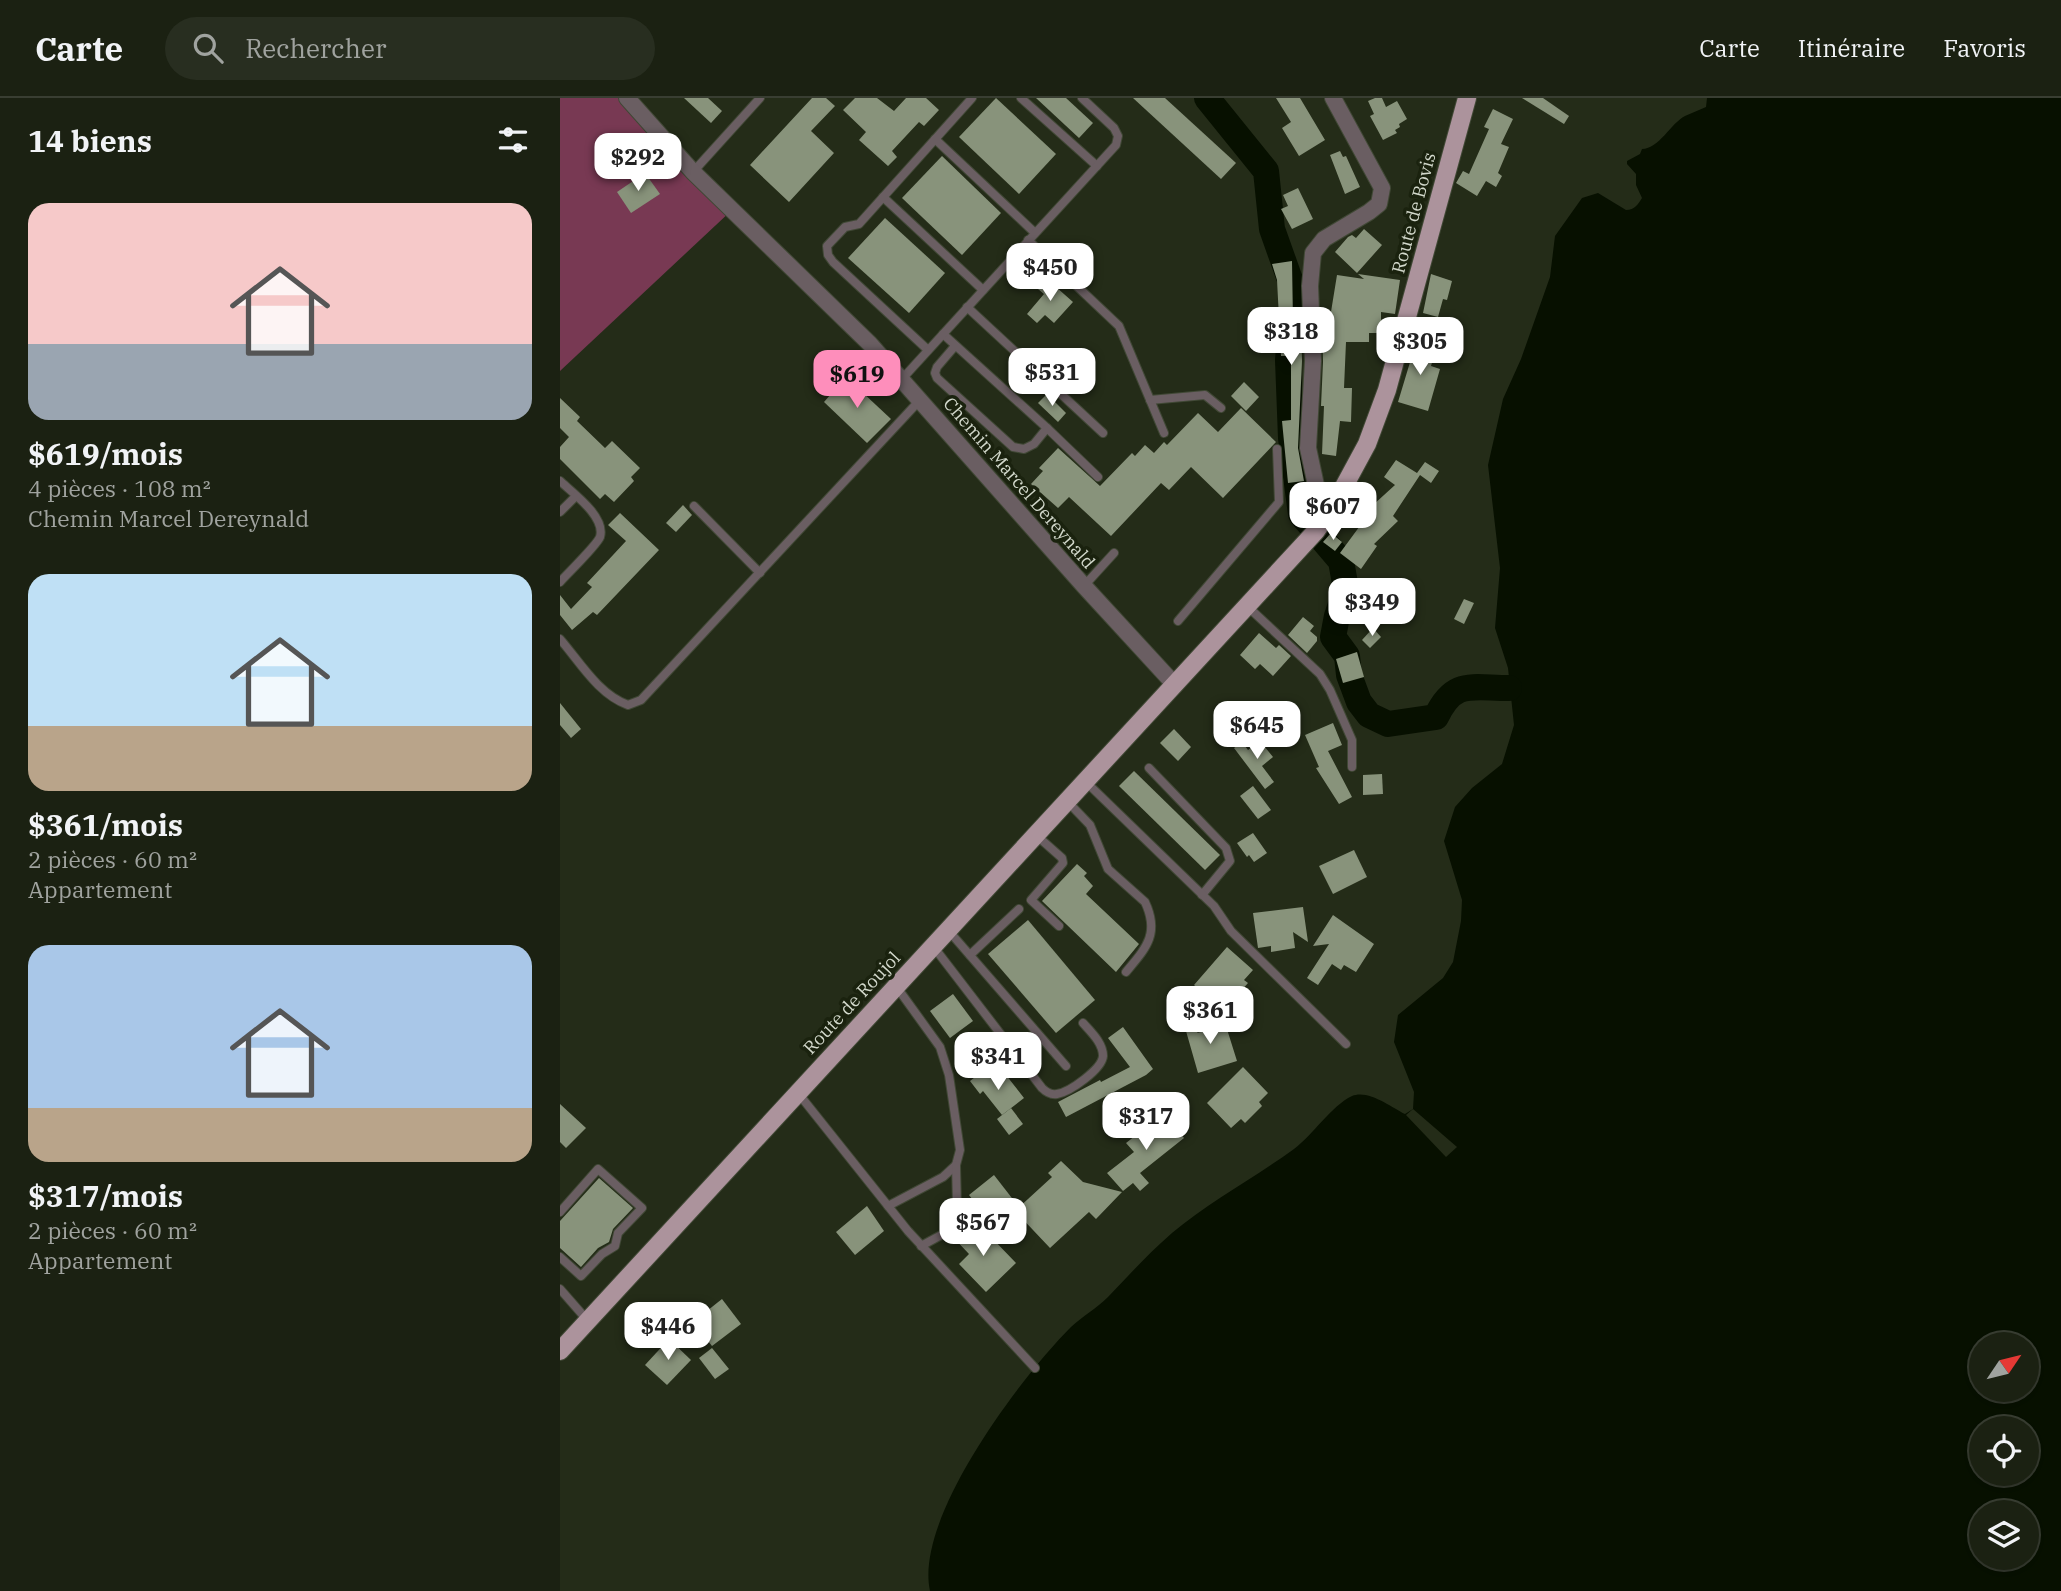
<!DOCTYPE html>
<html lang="fr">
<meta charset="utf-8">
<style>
body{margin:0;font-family:"IBM Plex Serif",serif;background:#282e20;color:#f1f3f6;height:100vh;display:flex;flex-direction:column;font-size:26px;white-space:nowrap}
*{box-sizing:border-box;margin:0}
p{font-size:23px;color:#a0a39f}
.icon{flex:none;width:38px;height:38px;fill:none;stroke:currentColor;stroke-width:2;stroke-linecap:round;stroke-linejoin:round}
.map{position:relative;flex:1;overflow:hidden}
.details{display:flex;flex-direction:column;background:#1b2112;width:560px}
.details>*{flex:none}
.needle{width:46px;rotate:55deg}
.controls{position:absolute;left:1409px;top:1234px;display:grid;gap:14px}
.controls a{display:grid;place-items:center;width:70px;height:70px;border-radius:50%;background:#1b2112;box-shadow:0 2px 5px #0004,0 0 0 2px #393e32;font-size:35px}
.price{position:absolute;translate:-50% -60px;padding:0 16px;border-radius:14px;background:#fff;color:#222;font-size:23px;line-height:46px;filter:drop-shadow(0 2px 4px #0008)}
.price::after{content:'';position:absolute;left:50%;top:42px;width:21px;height:16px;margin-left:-10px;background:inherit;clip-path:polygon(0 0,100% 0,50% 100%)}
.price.current{background:#fe8ebb;color:#111}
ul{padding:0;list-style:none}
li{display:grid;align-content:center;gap:14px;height:371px;padding:0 28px}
li span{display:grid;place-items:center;height:217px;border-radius:21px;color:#555}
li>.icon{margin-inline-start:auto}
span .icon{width:126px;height:126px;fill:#fffc;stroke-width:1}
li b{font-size:30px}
h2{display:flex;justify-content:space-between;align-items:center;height:84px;padding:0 28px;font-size:30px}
header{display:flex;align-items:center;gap:42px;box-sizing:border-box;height:98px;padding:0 35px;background:#1b2112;border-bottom:2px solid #393e32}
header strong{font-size:33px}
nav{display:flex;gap:38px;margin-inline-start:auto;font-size:24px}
.search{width:490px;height:63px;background:#282e20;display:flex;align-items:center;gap:18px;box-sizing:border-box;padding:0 24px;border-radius:38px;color:#a0a39f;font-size:26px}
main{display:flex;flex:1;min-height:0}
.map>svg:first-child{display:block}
</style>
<header>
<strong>Carte</strong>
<div class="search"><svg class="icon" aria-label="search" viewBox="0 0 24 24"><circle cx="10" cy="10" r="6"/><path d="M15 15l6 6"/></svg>Rechercher</div>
<nav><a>Carte</a><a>Itinéraire</a><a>Favoris</a></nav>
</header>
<main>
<section class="details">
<h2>14 biens<svg class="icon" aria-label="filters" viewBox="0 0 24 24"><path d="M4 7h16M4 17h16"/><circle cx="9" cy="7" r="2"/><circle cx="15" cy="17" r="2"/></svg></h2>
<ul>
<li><span style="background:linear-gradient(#f6c9c9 65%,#9aa5b1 0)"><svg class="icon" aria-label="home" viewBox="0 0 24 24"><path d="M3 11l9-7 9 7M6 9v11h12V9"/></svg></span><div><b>$619/mois</b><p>4 pièces · 108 m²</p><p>Chemin Marcel Dereynald</p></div></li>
<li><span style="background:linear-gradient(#bfe0f5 70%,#b9a48a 0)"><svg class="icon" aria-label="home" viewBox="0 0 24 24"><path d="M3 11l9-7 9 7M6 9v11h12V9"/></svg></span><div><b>$361/mois</b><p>2 pièces · 60 m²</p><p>Appartement</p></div></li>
<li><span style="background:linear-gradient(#a9c7e8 75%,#b9a48a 0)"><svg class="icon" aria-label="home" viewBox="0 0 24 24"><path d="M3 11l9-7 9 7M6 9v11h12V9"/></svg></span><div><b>$317/mois</b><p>2 pièces · 60 m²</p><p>Appartement</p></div></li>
</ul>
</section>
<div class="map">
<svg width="1501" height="1493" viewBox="0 0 1501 1493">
<rect width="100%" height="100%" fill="#242c18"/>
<path fill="#783953" d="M0,0H67L172,112L0,273Z"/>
<path fill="#071000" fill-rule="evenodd" d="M1147,0H1501V1493H370C354,1420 461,1279 511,1229C523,1218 537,1210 548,1199C569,1177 589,1155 612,1135C649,1104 694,1080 734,1051C753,1037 771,1008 792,998C808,991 831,1009 845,1016L853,1011L854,994L834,944L838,917L883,880L893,864L901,823L902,802L884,743L895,709L912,690L942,666L954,627L948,570L935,530L940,470L928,367L943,301L961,261L990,179L995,138L1022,100L1038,95L1066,112C1075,112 1078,106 1082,100L1076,87V76L1067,66V63L1080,56L1082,51C1099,51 1111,25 1125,18C1132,15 1139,12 1146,9ZM1421,1246H1466V1292H1421ZM1421,1330H1466V1376H1421ZM1421,1414H1466V1460H1421Z"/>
<path fill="#242c18" d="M853,1011L897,1049L886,1059L846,1017Z"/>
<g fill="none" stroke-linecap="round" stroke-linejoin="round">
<path stroke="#071000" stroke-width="26" d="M647,0L706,73L712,131L734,193L728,262L731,340L741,416L781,463L786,491L777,518L773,539L787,558L789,577L799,604L809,617L828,626L876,619C894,581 911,590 949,590"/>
</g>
<g fill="#88937b">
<path d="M124,0H148L162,13L151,25Z"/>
<path d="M252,0H266L275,8L251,33L274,55L229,104L190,67Z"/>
<path d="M295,0H317L334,13L346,0H366L379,12L364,28L359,24L332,53L337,59L328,68L299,42L306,34L283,12Z"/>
<path d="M436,0L496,56L459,96L399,39Z"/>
<path d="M476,0H506L533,25L519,40Z"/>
<path d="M573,0H605L676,65L661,81Z"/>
<path d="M716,0H740L765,42L739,58L722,30L731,24Z"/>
<path d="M815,0H822L826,9L837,3L847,21L839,26L840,29L835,32L837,35L823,42L810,18L814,16L808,3Z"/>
<path d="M962,0H983L1009,18L1004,26Z"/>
<path d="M933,11L953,21L941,46L949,49L938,75L942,78L936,89L926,83L917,98L896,85L903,73L909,76L929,31L924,29Z"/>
<path d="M780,53L783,59L786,58L800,89L785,96L770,57Z"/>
<path d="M382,58L441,115L402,157L342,100Z"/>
<path d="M85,75L100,96L71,115L57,94Z"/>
<path d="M738,90L753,121L732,131L721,111L728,108L723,97Z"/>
<path d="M325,120L385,175L349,215L288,160Z"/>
<path d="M804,131L822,147L797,175L775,154L788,139L792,137L796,140Z"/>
<path d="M732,163L733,224H741L742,263L738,350L744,383L728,385L722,323L731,322V258H721L717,182L712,166Z"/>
<path d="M798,176L840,182L835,216L821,214V235H809V244H786L784,290H792L791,324L780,323L776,358L762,356L764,308H761L763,264L762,223L770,220L777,177L804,181Z"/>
<path d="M871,176L892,183L887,202L883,201L878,219L863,215Z"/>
<path d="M487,181L513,204L494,225L485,217L477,225L467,216L484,196L478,191Z"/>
<path d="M857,241L877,247L871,268L880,271L868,313L838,304Z"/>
<path d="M286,279L331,321L307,345L264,304Z"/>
<path d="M684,284L699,299L686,313L671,298Z"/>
<path d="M487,296L506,315L498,324L478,305Z"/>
<path d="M0,300L20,319L17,323L45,350L52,343L80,370L71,379L74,383L54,404L45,396L40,401L0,361V349L9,339L0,330Z"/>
<path d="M681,310L716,344L663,400L631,369L609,392L601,385L551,438L509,399L498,410L471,386L483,373L479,370L498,350L540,388L572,355L575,358L585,347L594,355L604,344L607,347L638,315L658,334Z"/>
<path d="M836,362L857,375L865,364L879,373L871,385L860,377L833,418L838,423L814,446L817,448L801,471L780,455L805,421L802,417L835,387L824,379Z"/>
<path d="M123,407L132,417L116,434L106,425Z"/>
<path d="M60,415L99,452L37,517L33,514L12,532L0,517V497L11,511L32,489L27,485L66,443L48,427Z"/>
<path d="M771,435L782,444L775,453L763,444Z"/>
<path d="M904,501L914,505L904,526L894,521Z"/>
<path d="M743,519L754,528L750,533L757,539V543L747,555L728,537Z"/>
<path d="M813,530L821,539L810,550L802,542Z"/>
<path d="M699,535L716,550L719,547L731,558L713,578L700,566L695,571L680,557Z"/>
<path d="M797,554L804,579L783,585L776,561Z"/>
<path d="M0,605L21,631L11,640L0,627Z"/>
<path d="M773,625L782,647L768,653L792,699L779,706L756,670L759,669L745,637Z"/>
<path d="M614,631L631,649L618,663L600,645Z"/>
<path d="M700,643L713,659L702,668L714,684L705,691L674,650L682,644L688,652Z"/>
<path d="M574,673L660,757L645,772L559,688Z"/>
<path d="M822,676L823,696L803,697V677Z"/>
<path d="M693,688L711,712L698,721L680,698Z"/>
<path d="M693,735L707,755L694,764L689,757L687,759L677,745Z"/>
<path d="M794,752L807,779L773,796L759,768Z"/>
<path d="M517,766L527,775L524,778L533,788L526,796L579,846L556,874L482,803Z"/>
<path d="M743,809L748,844L733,834L735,850L711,854V848L698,850L693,815Z"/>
<path d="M773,817L814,846L796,874L784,867L781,872L772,866L758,887L747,880L769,846L753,848Z"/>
<path d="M468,822L535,902L496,935L428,856Z"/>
<path d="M667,849L693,872L684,882L688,885L672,903L668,900L659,909L634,887Z"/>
<path d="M393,896L413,923L390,940L370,913Z"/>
<path d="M652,918L637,935L666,928L677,963L638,975L624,926Z"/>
<path d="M563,929L593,971L586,977L506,1019L498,1004L540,982L541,984L570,969L548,940Z"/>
<path d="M683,969L708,995L699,1004L702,1008L685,1025L681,1021L671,1030L647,1005Z"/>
<path d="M424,972L435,986L446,977L464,1000L442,1017L423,993L420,996L410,983Z"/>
<path d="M0,1006L26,1030L6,1050L0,1044Z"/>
<path d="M451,1010L463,1026L449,1037L437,1021Z"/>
<path d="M604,1015L624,1040L580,1075L589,1085L580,1093L573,1085L563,1093L547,1075L574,1054L566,1045Z"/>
<path d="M501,1063L523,1084L562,1094L536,1121L529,1114L490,1150L455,1113L492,1079L488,1075Z"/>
<path d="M434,1077L455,1104L430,1124L409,1097Z"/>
<path d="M39,1080L73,1110L53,1131L49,1144L38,1150L21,1169L0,1150V1123Z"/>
<path d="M307,1108L324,1133L295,1157L276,1134Z"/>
<path d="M403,1125L420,1146L429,1137L456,1165L426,1194L399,1166L409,1156L391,1137Z"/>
<path d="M162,1201L181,1226L152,1248L133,1224Z"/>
<path d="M109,1241L131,1262L107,1287L85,1267Z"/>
<path d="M152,1250L169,1271L155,1281L139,1260Z"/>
</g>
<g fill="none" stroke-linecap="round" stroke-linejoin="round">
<defs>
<g id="service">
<path d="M461,0L537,68"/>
<path d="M375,41L474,134"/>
<path d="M133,74L200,0"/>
<path d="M323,99L423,192"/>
<path d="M468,142L559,228L604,335"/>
<path d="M407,209L543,335"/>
<path d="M383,236L487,330L474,346L464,351L453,349L377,280L375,275L377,269L395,248"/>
<path d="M368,252L273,164L268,157L267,148L285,129L299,126L412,0"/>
<path d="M342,281L556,47L558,38L554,30L522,0"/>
<path d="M590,302L645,297L661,310"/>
<path d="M487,330L538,379"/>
<path d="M0,383C13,395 46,419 40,439C37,447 8,475 0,484"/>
<path d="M134,408L200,475"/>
<path d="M0,414L16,398"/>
<path d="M524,488L554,455"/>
<path d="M687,508L760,576L770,592L792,642V669"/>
<path d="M618,523L719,404L717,351"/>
<path d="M0,541C20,564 38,596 68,607L81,602L360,302"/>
<path d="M589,670L666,750L670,763L642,797"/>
<path d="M525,683L654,808L671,833L786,946"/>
<path d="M507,703L530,727L548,771L585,804C600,836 586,850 566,874"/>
<path d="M476,737L502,760L503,765L471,802L499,828"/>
<path d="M388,832L506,968"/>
<path d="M373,848L482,990C486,994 491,997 497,996C510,994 542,971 543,958C543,945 531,934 523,925"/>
<path d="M410,857L459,811"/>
<path d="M238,995L348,1133L475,1270"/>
<path d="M328,1108L383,1079L396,1067L400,1052L389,977L380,949L336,888"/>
<path d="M0,1114L38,1071L82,1110L58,1135L55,1148L42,1156L21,1178L0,1159"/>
<path d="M361,1148L385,1135L397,1107L396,1067"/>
<path d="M0,1191L28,1223"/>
</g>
<g id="minor">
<path d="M67,0L133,74L310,246L524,488L615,587"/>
<path d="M773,0L822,90L819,106L809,114L764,141L753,155L750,188L753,263L748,350L757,392L774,407"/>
</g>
<path id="primary" d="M0,1253L756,433L774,407L807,346L827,292L907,0"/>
</defs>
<use href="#service" stroke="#404835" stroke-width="10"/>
<use href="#minor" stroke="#404835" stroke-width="18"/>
<use href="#primary" stroke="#404835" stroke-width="20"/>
<use href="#service" stroke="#6a5e62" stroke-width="8"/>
<use href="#minor" stroke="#6a5e62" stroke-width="16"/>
<use href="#primary" stroke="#ac939c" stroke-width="18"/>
</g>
<g text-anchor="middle" stroke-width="7" stroke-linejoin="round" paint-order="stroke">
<g font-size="18" fill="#d2d8cb" stroke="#1a220e">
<text transform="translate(854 115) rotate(-75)" y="6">Route de Bovis</text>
<text transform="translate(459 385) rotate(49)" y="6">Chemin Marcel Dereynald</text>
<text transform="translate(292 905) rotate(-47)" y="6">Route de Roujol</text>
</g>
</g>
</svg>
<div class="controls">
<a><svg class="needle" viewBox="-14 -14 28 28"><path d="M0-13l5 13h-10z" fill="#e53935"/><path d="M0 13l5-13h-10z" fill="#a0a39f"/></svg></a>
<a><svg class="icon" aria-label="locate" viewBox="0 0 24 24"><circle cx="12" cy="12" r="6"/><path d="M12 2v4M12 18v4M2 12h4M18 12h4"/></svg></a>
<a><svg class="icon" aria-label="layers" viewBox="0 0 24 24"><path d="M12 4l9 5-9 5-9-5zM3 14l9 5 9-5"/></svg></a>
</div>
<b class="price" style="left:78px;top:95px">$292</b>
<b class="price" style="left:490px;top:205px">$450</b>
<b class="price" style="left:731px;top:269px">$318</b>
<b class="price" style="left:860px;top:279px">$305</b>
<b class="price" style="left:492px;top:310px">$531</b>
<b class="price current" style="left:297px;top:312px">$619</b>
<b class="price" style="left:773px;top:444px">$607</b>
<b class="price" style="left:812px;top:540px">$349</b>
<b class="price" style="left:697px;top:663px">$645</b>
<b class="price" style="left:650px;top:948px">$361</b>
<b class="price" style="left:438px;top:994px">$341</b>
<b class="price" style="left:586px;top:1054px">$317</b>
<b class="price" style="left:423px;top:1160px">$567</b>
<b class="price" style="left:108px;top:1264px">$446</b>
</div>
</main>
